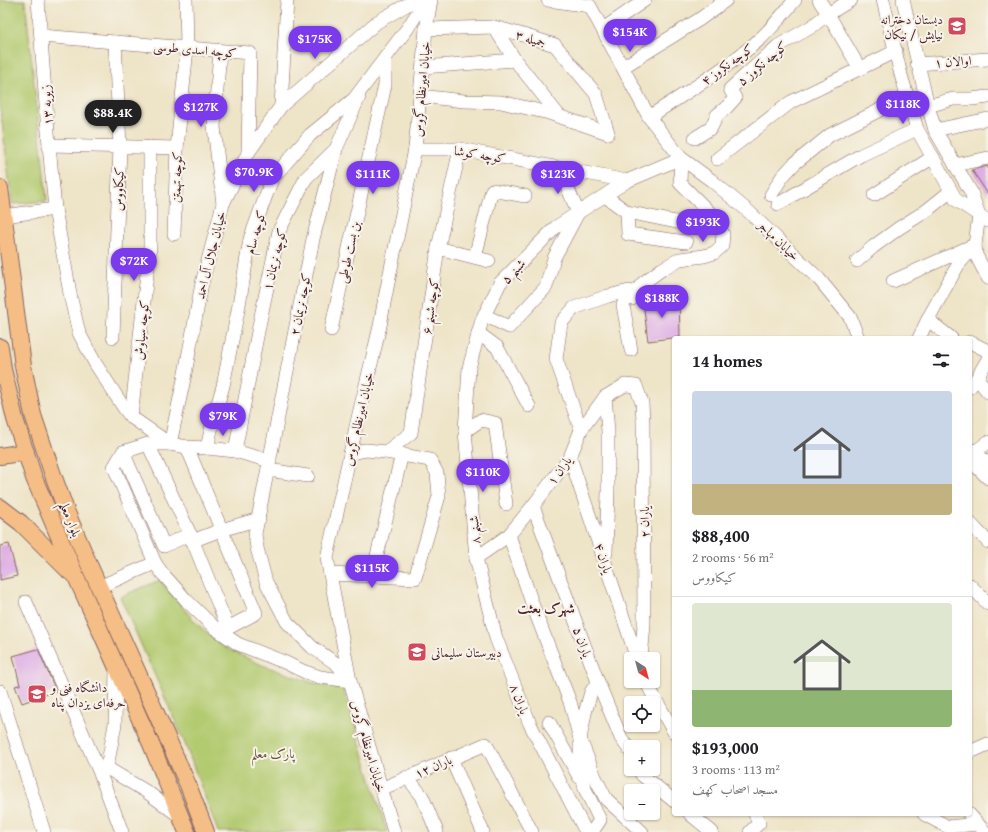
<!DOCTYPE html>
<meta charset="utf-8">
<style>
body{margin:0;font-family:"Gentium Book Plus",Amiri,serif;background:#f2f2f2;color:#202124;height:100vh;display:flex;flex-direction:column;font-size:15px;white-space:nowrap}
*{box-sizing:border-box;margin:0}
p{font-size:13px;color:#757577}
.icon{flex:none;width:22px;height:22px;fill:none;stroke:currentColor;stroke-width:2;stroke-linecap:round;stroke-linejoin:round}
.map{position:relative;flex:1;overflow:hidden}
.panel{position:absolute;left:672px;top:336px;width:300px;height:480px;display:flex;flex-direction:column;background:#fff;border-radius:4px;box-shadow:0 1px 3px #0004}
.panel>*{flex:none}
.needle{width:26px;rotate:144deg}
.controls{position:absolute;left:624px;top:652px;display:grid;gap:8px}
.controls a{display:grid;place-items:center;width:36px;height:36px;border-radius:4px;background:#fff;box-shadow:0 1px 3px #0004;font-size:20px}
.price{position:absolute;translate:-50% -34px;padding:0 9px;border-radius:14px;background:#7c3aed;color:#fff;font-size:13px;line-height:26px;filter:drop-shadow(0 1px 2px #0008)}
.price::after{content:'';position:absolute;left:50%;top:24px;width:12px;height:9px;margin-left:-6px;background:inherit;clip-path:polygon(0 0,100% 0,50% 100%)}
.price.current{background:#222;color:#fff}
ul{padding:0;list-style:none}
li{display:grid;align-content:center;gap:8px;height:212px;padding:0 20px}
li+li{border-top:1px solid #e0e0e0}
li span{display:grid;place-items:center;height:124px;border-radius:4px;color:#555}
li>.icon{margin-inline-start:auto}
span .icon{width:72px;height:72px;fill:#fffc;stroke-width:1}
li b{font-size:17px}
h2{display:flex;justify-content:space-between;align-items:center;height:48px;padding:0 20px;font-size:17px}
.map>svg:first-child{display:block}
</style>
<div class="map">
<svg width="988" height="832" viewBox="0 0 988 832">
<rect width="100%" height="100%" fill="#f7f3e8"/>
<filter id="ink" filterUnits="userSpaceOnUse"><feTurbulence type="fractalNoise" baseFrequency=".025" numOctaves="2"/><feDisplacementMap in="SourceGraphic" scale="8" xChannelSelector="R" yChannelSelector="G"/><feConvolveMatrix kernelMatrix="1 2 1 2 8 2 1 2 1" color-interpolation-filters="sRGB"/></filter>
<filter id="wash" filterUnits="userSpaceOnUse"><feTurbulence type="fractalNoise" baseFrequency=".012" numOctaves="4" result="noise"/><feDisplacementMap in="SourceGraphic" scale="16" xChannelSelector="R" yChannelSelector="G"/><feGaussianBlur stdDeviation="0.9" result="paint"/><feColorMatrix in="noise" values="0 0 0 0 0 0 0 0 0 0 0 0 0 0 0 0 0 1.4 0 .05"/><feComposite in="paint" operator="in"/></filter>
<g filter="url(#wash)">
<rect width="100%" height="100%" fill="#eee4c7"/>
<g fill="#b2ca6f" stroke="#7e744d">
<path d="M0,0H25L47,201L12,204L0,106Z"/>
<path d="M160,580L195,622L223,647L262,665L313,683L343,688L387,832H218L184,741L120,597Z"/>
</g>
<g id="blocks">
<g fill="#ddace5">
<path d="M988,166V194L972,170Z"/>
<path d="M679,298L680,337L648,341L643,302Z"/>
<path d="M9,544L17,576L0,580V546Z"/>
<path d="M38,649L56,691L22,703L15,686L20,685L13,656Z"/>
</g>
</g>
</g>
<g filter="url(#ink)">
<use href="#blocks" fill-opacity="0" stroke="#836462" stroke-width="1"/>
<g fill="none" stroke-linecap="round" stroke-linejoin="round">
<defs>
<g id="minor">
<path d="M38,0L49,145L55,209L71,299L79,333L95,363L124,408L131,417L170,444"/>
<path d="M548,0L590,6L649,117L681,158L711,180L748,211L819,279L850,317L858,338"/>
<path d="M819,0L828,14L860,69"/>
<path d="M883,0L901,75L917,129L956,200L988,221"/>
<path d="M903,0L928,106L935,130L971,192L979,215L975,245L976,255L988,278"/>
<path d="M494,27L515,60L560,117"/>
<path d="M426,29L494,27L523,35L555,45L596,94L608,133"/>
<path d="M603,29L645,0"/>
<path d="M41,36L250,53L248,153"/>
<path d="M220,51L214,127L223,204"/>
<path d="M917,64L988,59"/>
<path d="M423,67L515,60"/>
<path d="M623,67L700,19L726,0"/>
<path d="M420,96L464,101L501,102L549,113L608,133"/>
<path d="M281,106L287,0"/>
<path d="M928,106L953,99H972L988,97"/>
<path d="M649,117C687,92 726,69 760,39C773,27 784,13 795,0"/>
<path d="M935,130L988,119"/>
<path d="M695,138L711,128L717,115L727,107L735,98L730,89L778,46L811,27L828,14L851,0"/>
<path d="M49,145L177,148"/>
<path d="M336,149L313,239L255,534L257,548L266,582L287,622L312,647L337,664L347,677"/>
<path d="M415,149H460L627,181L681,158"/>
<path d="M717,159L791,102L896,51"/>
<path d="M955,165L988,158"/>
<path d="M771,195L782,177L794,164L830,135L878,111L889,103L908,97"/>
<path d="M874,195L933,157"/>
<path d="M605,196L627,212L686,224"/>
<path d="M778,204L861,155L917,129"/>
<path d="M627,212L628,234L686,242"/>
<path d="M4,216L55,209"/>
<path d="M174,234L177,148L187,48L186,0"/>
<path d="M438,248L489,261"/>
<path d="M475,257L492,190L525,196"/>
<path d="M857,261L873,247L899,228L926,211L951,191"/>
<path d="M893,281L972,246"/>
<path d="M632,299L633,295L643,283L662,269L680,259L704,256L714,253L722,246L723,234L714,217L680,183L681,158"/>
<path d="M484,315L509,327L546,287L554,258L578,213L560,169"/>
<path d="M929,317L932,323L951,338"/>
<path d="M331,330L385,85V58"/>
<path d="M478,333L497,347L529,406"/>
<path d="M113,337L120,147L115,42"/>
<path d="M919,338L929,317L958,265L975,245"/>
<path d="M970,342L988,351"/>
<path d="M977,378L988,392"/>
<path d="M970,387L977,378L988,359"/>
<path d="M605,397L608,431V492L606,553"/>
<path d="M131,417L150,247V147"/>
<path d="M581,430L556,359L561,323L574,308L608,296L629,291L623,305L631,350"/>
<path d="M465,431L481,420L495,423L506,504"/>
<path d="M148,444L190,534L228,628L256,613L187,447"/>
<path d="M170,444L184,379L202,283L223,204L248,153L281,106L377,22L415,0"/>
<path d="M207,448L214,417L223,386L239,305L250,239L272,179L310,135L354,99L407,29L426,0"/>
<path d="M970,449L975,452L988,464"/>
<path d="M235,451L260,321L279,231L306,178L336,149L359,97"/>
<path d="M123,452L164,546L190,534"/>
<path d="M386,452L411,433L438,248L460,149"/>
<path d="M975,452L988,442"/>
<path d="M570,457L637,659"/>
<path d="M970,460L988,478"/>
<path d="M270,461L235,451L207,448L187,447L170,444H148L123,452L114,467L155,563L162,573L187,601L216,629L238,644L284,662L305,672L320,677L350,681"/>
<path d="M268,470L308,476"/>
<path d="M533,506L598,682L621,738L631,752"/>
<path d="M970,523L988,542"/>
<path d="M509,535L533,606L570,702L580,739L595,777L606,799L642,832"/>
<path d="M192,541L221,530L259,519"/>
<path d="M476,558L509,535L533,506L570,457L581,430L605,397L625,385L636,386L642,403L643,422L644,624L641,659"/>
<path d="M330,574L415,578L439,496L437,473L430,460L386,452L366,450L350,453"/>
<path d="M372,576L402,454"/>
<path d="M970,585L988,604"/>
<path d="M99,587L155,563"/>
<path d="M26,602L99,771L122,832"/>
<path d="M116,668L115,724L107,768L147,792L181,817"/>
<path d="M646,681L654,697L674,732"/>
<path d="M0,691L44,832"/>
<path d="M549,722L579,777"/>
<path d="M970,752L988,744"/>
<path d="M451,758L483,832"/>
<path d="M639,769L642,775L674,801"/>
<path d="M407,777L422,796L437,832"/>
<path d="M381,789L486,744L532,832"/>
<path d="M690,814L712,832"/>
<path d="M924,814L948,827L977,824"/>
<path d="M969,814L985,832"/>
<path d="M394,832L350,681L327,558L358,418L380,326L384,303L415,149L426,29L431,0"/>
<path d="M586,832L530,724L496,638L476,558L465,431L469,368L482,320L500,283L556,227L627,181"/>
<path d="M592,832L600,820L585,789L580,763V739L585,713L591,692L598,682"/>
<path d="M750,832L759,823L755,814"/>
</g>
<g id="major">
<path d="M0,188L23,366L33,415L52,472L67,513L91,569L166,735L188,785L206,832"/>
<path d="M0,347L3,369L15,419L34,478L77,579L100,630L151,744L187,832"/>
<path d="M0,456L26,452"/>
<path d="M0,507L21,523L70,572"/>
</g>
</defs>
<use href="#minor" stroke="#836462" stroke-width="14"/>
<use href="#major" stroke="#836462" stroke-width="18"/>
<use href="#minor" stroke="#fff" stroke-width="13"/>
<use href="#major" stroke="#f6be87" stroke-width="16"/>
</g>
</g>
<defs>
<symbol id="school-square" viewBox="-11 -11 22 22"><rect x="-9" y="-9" width="18" height="18" rx="4" fill="#d1495b" stroke="#f7f3e8"/><path d="M0-5L7-2L0 1L-7-2ZM-4 1L0 2.5L4 1V4Q0 6-4 4Z" fill="#fff"/></symbol>
<symbol id="university-square" viewBox="-11 -11 22 22"><rect x="-9" y="-9" width="18" height="18" rx="4" fill="#d1495b" stroke="#f7f3e8"/><path d="M0-5L7-2L0 1L-7-2ZM-4 1L0 2.5L4 1V4Q0 6-4 4Z" fill="#fff"/></symbol>
</defs>
<g fill-rule="evenodd">
<use href="#school-square" x="946" y="15" width="22" height="22"/>
<use href="#school-square" x="406" y="641" width="22" height="22"/>
<use href="#university-square" x="26" y="683" width="22" height="22"/>
</g>
<g text-anchor="middle" stroke-width="4" stroke-linejoin="round" paint-order="stroke">
<g font-size="13" fill="#4a1f2b" stroke="#f7f3e8" text-anchor="start">
<text x="943" y="24" text-anchor="end">دبستان دخترانه<tspan x="943" dy="15">نیایش / نیکان</tspan></text>
<text x="431" y="657">دبیرستان سلیمانی</text>
<text x="51" y="692">دانشگاه فنی و<tspan x="51" dy="15">حرفه‌ای یزدان پناه</tspan></text>
</g>
<g font-size="13" fill="#4a1f2b" stroke="#f7f3e8">
<text transform="translate(531 38) rotate(17)" y="5">جمیله ۳</text>
<text transform="translate(195 49) rotate(5)" y="5">کوچه اسدی طوسی</text>
<text transform="translate(953 61) rotate(-4)" y="5">اوالان ۱</text>
<text transform="translate(762 63) rotate(-40)" y="5">کوچه نکروز ۵</text>
<text transform="translate(727 64) rotate(-36)" y="5">کوچه نکروز ۴</text>
<text transform="translate(421 89) rotate(-85)" y="5">خیابان امیرنظام گروس</text>
<text transform="translate(46 105) rotate(-94)" y="5">زیویه ۱۳</text>
<text transform="translate(480 154) rotate(9)" y="5">کوچه کوشا</text>
<text transform="translate(176 177) rotate(-88)" y="5">کوچه تهمتن</text>
<text transform="translate(118 189) rotate(-88)" y="5">کیکاووس</text>
<text transform="translate(255 232) rotate(-74)" y="5">کوچه سام</text>
<text transform="translate(779 240) rotate(44)" y="5">خیابان مهاجر</text>
<text transform="translate(348 252) rotate(-77)" y="5">بن بست طوطی</text>
<text transform="translate(210 255) rotate(-76)" y="5">خیابان جلال آل احمد</text>
<text transform="translate(274 259) rotate(-76)" y="5">کوچه نریمان ۱</text>
<text transform="translate(513 271) rotate(-47)" y="5">شبنم ۵</text>
<text transform="translate(300 304) rotate(-79)" y="5">کوچه نریمان ۲</text>
<text transform="translate(430 306) rotate(-82)" y="5">کوچه شبنم ۶</text>
<text transform="translate(141 330) rotate(-84)" y="5">کوچه سیاوش</text>
<text transform="translate(358 419) rotate(-77)" y="5">خیابان امیرنظام گروس</text>
<text transform="translate(559 470) rotate(-54)" y="5">یاران ۱</text>
<text transform="translate(71 519) rotate(68)" y="5">بلوار معلم</text>
<text transform="translate(644 522) rotate(-90)" y="5">یاران ۲</text>
<text transform="translate(474 530) rotate(-95)" y="5">شبنم ۸</text>
<text transform="translate(604 558) rotate(72)" y="5">یاران ۴</text>
<text transform="translate(583 642) rotate(70)" y="5">یاران ۵</text>
<text transform="translate(520 699) rotate(69)" y="5">یاران ۸</text>
<text transform="translate(369 746) rotate(74)" y="5">خیابان امیرنظام گروس</text>
<text transform="translate(433 766) rotate(-23)" y="5">باران ۱۲</text>
</g>
<g font-size="13" fill="#69523f" stroke="#f7f3e8">
<text x="273" y="758">پارک معلم</text>
</g>
<g font-size="14" font-weight="bold" fill="#4a1f2b" stroke="#f7f3e8">
<text x="546" y="613">شهرک بعثت</text>
</g>
</g>
</svg>
<div class="controls">
<a><svg class="needle" viewBox="-14 -14 28 28"><path d="M0-13l5 13h-10z" fill="#e53935"/><path d="M0 13l5-13h-10z" fill="#757577"/></svg></a>
<a><svg class="icon" aria-label="locate" viewBox="0 0 24 24"><circle cx="12" cy="12" r="6"/><path d="M12 2v4M12 18v4M2 12h4M18 12h4"/></svg></a>
<a>+</a>
<a>−</a>
</div>
<b class="price" style="left:630px;top:53px">$154K</b>
<b class="price" style="left:315px;top:60px">$175K</b>
<b class="price" style="left:903px;top:125px">$118K</b>
<b class="price" style="left:201px;top:128px">$127K</b>
<b class="price current" style="left:113px;top:134px">$88.4K</b>
<b class="price" style="left:254px;top:193px">$70.9K</b>
<b class="price" style="left:373px;top:195px">$111K</b>
<b class="price" style="left:558px;top:195px">$123K</b>
<b class="price" style="left:703px;top:243px">$193K</b>
<b class="price" style="left:134px;top:282px">$72K</b>
<b class="price" style="left:662px;top:319px">$188K</b>
<b class="price" style="left:223px;top:437px">$79K</b>
<b class="price" style="left:483px;top:493px">$110K</b>
<b class="price" style="left:372px;top:589px">$115K</b>
<section class="panel">
<h2>14 homes<svg class="icon" aria-label="filters" viewBox="0 0 24 24"><path d="M4 7h16M4 17h16"/><circle cx="9" cy="7" r="2"/><circle cx="15" cy="17" r="2"/></svg></h2>
<ul>
<li><span style="background:linear-gradient(#c9d6e8 75%,#c2b280 0)"><svg class="icon" aria-label="home" viewBox="0 0 24 24"><path d="M3 11l9-7 9 7M6 9v11h12V9"/></svg></span><div><b>$88,400</b><p>2 rooms · 56 m²</p><p>کیکاووس</p></div></li>
<li><span style="background:linear-gradient(#dfe7d0 70%,#8fb573 0)"><svg class="icon" aria-label="home" viewBox="0 0 24 24"><path d="M3 11l9-7 9 7M6 9v11h12V9"/></svg></span><div><b>$193,000</b><p>3 rooms · 113 m²</p><p>مسجد اصحاب کهف</p></div></li>
</ul>
</section>
</div>
